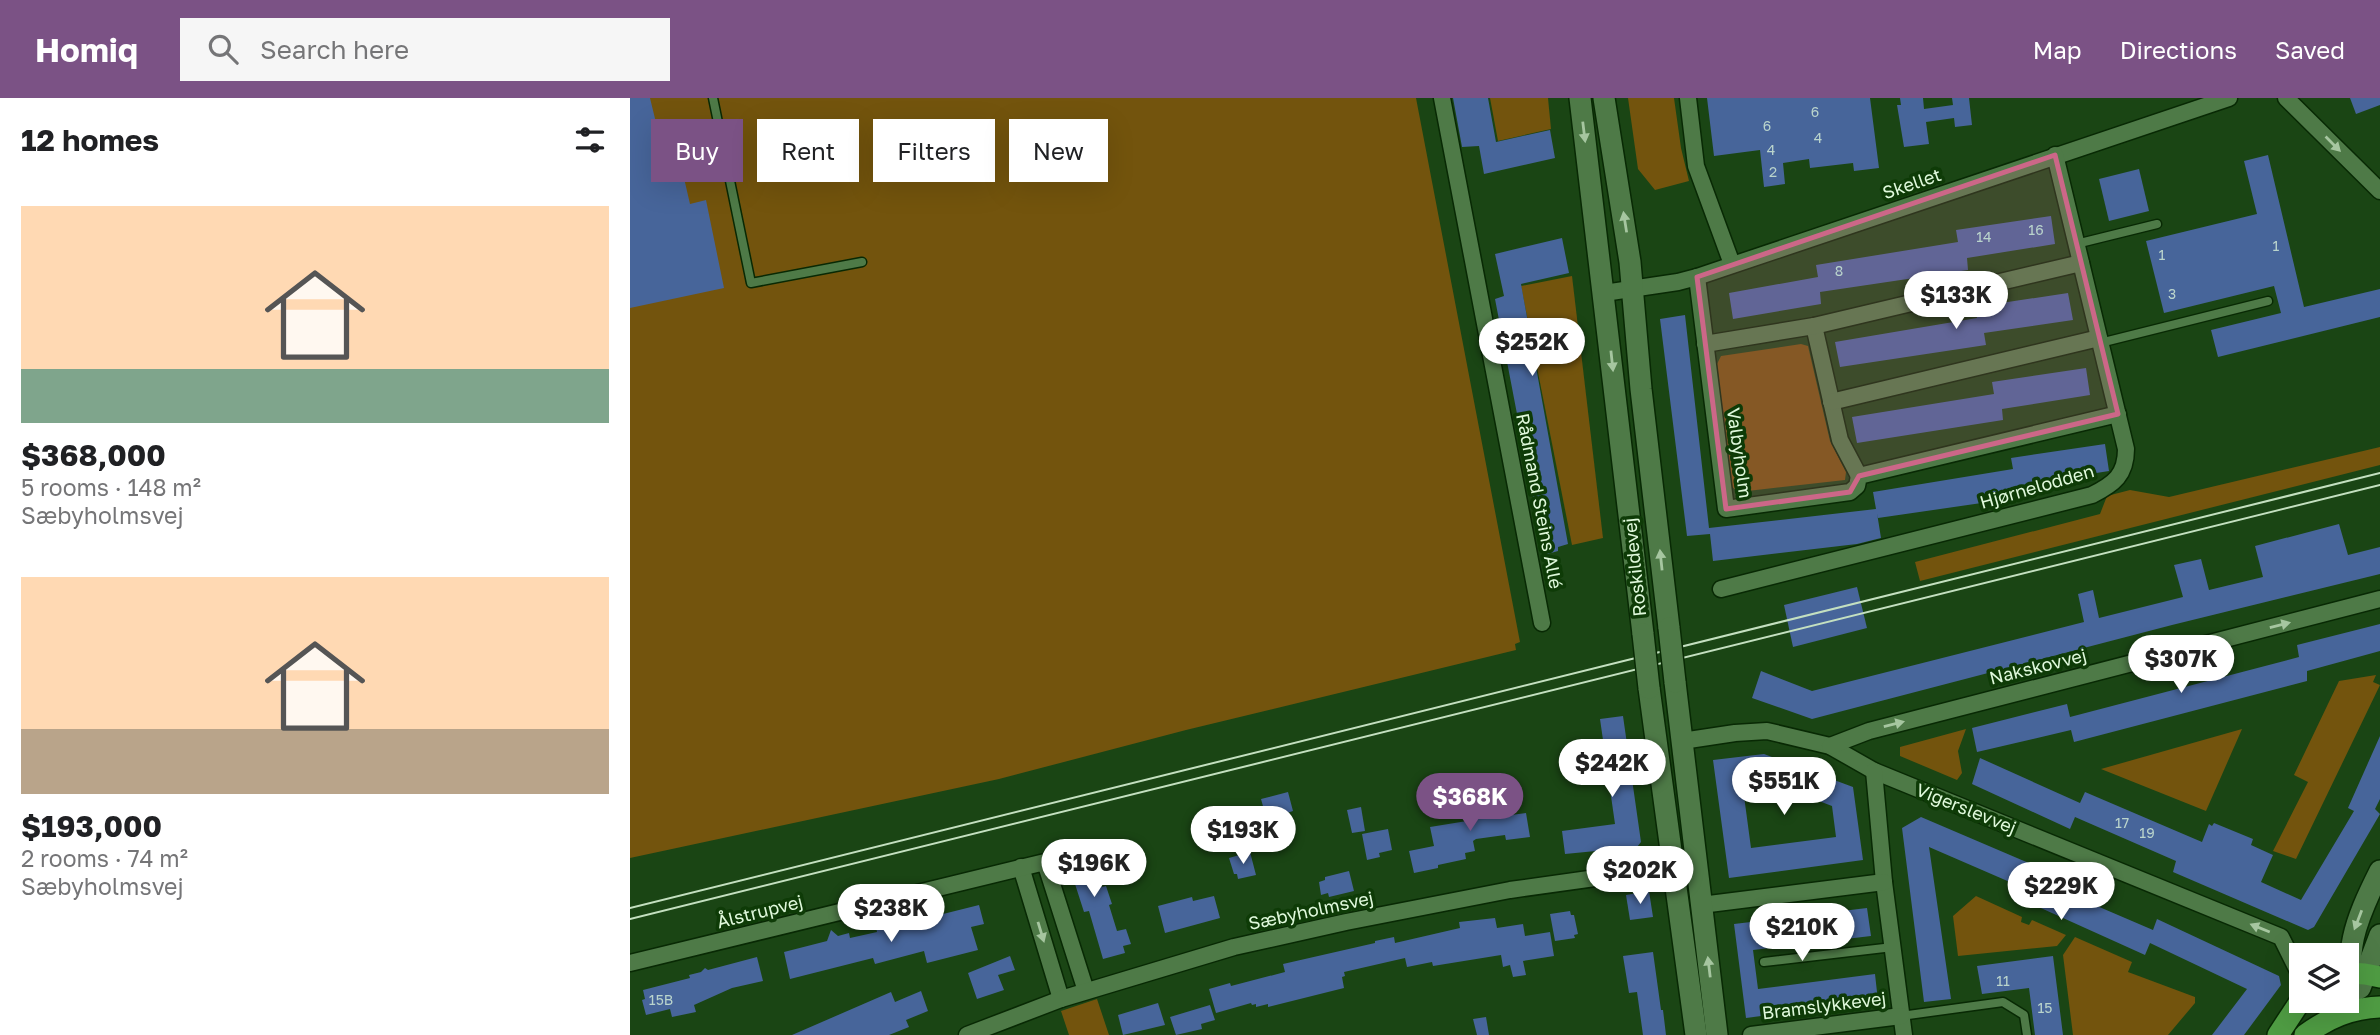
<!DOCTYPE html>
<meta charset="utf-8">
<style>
body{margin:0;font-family:"Golos Text",sans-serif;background:#f6f6f6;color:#202124;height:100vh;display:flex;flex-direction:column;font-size:26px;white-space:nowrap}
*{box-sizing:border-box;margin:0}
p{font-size:23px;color:#757577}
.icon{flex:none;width:38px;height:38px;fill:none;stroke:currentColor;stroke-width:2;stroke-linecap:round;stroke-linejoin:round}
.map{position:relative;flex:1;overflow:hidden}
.sheet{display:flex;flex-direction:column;background:#fff;width:630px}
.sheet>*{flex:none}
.top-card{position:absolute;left:21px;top:21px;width:665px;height:63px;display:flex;gap:14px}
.fabs{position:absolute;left:1659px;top:845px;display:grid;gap:14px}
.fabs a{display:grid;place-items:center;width:70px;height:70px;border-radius:0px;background:#fff;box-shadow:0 7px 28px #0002;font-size:35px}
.price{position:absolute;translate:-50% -60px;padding:0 16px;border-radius:24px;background:#fff;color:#222;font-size:23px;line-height:46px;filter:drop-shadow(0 2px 4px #0008)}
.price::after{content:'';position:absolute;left:50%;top:42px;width:21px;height:16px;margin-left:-10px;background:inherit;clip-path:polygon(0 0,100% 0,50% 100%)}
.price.current{background:#7b5285;color:#fff}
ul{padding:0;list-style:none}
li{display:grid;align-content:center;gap:14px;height:371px;padding:0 21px}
li span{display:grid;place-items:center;height:217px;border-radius:0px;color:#555}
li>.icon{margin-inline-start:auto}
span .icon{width:126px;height:126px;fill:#fffc;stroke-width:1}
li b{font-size:30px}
h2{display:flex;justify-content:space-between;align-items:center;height:84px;padding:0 21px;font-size:30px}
.pill{padding:0 24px;border-radius:0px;background:#fff;box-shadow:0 7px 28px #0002;font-size:24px;line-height:63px}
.pill.current{background:#7b5285;color:#fff}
header{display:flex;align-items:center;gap:42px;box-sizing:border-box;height:98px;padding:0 35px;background:#7b5285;color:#fff}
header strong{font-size:33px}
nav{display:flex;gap:38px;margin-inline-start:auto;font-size:24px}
.search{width:490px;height:63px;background:#f6f6f6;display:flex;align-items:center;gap:18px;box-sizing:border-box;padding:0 24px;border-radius:0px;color:#757577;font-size:26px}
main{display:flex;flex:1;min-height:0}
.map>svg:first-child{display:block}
</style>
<header>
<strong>Homiq</strong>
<div class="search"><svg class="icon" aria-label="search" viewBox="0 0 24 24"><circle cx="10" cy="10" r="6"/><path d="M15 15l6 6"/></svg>Search here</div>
<nav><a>Map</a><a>Directions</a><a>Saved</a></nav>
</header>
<main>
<section class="sheet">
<h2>12 homes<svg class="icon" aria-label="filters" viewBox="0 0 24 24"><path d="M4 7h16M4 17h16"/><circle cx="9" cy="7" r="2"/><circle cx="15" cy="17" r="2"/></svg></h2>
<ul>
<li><span style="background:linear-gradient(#ffd9b3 75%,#7fa58c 0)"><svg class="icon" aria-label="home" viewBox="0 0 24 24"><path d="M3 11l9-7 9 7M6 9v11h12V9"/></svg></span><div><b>$368,000</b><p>5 rooms · 148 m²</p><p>Sæbyholmsvej</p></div></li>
<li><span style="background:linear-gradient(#ffd9b3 70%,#b9a48a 0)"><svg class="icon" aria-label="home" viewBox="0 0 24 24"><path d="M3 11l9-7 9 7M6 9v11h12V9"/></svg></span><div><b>$193,000</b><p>2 rooms · 74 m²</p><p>Sæbyholmsvej</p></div></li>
</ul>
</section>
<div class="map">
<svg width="1750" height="937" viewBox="0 0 1750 937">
<rect width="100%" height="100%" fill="#1a4514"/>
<g fill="#73540d">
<path d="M0,0H786L890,544L885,546L886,552L556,632L369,681L0,760Z"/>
<path d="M860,0H918L921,31L868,43Z"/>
<path d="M998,0H1044L1051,50L1059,83L1025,92L1008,71Z"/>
<path d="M942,178L973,440L942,447L891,188Z"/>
<path d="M1171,246L1178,248L1200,343L1216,374L1215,382L1109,394L1102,389L1099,375L1087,266L1091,258Z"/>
<path d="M1750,349V367L1290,483L1285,464L1470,416L1477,398L1500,392L1539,399Z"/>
<path d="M1746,577L1743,584L1750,587L1666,761L1643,753L1678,684L1664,677L1709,583Z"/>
<path d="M1336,631L1328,653L1332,675L1327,682L1270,658V649Z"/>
<path d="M1612,631L1576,713L1471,671Z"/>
<path d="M1346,798L1392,819L1391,824L1399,827L1402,822L1436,837L1427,848L1328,858L1323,818Z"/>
<path d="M1445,839L1502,864L1498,874L1565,899V905L1538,937H1443L1433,857Z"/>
<path d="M467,901L479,937H439L431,913Z"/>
</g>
<g fill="#47659a" fill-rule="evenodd">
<path d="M0,0H20L37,70L51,67L60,106L76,102L94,190L0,210Z"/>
<path d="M823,0H858L866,44L920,32L925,60L854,76L849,48L832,49Z"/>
<path d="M1077,0H1240L1249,70L1224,73L1223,65L1180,70L1179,61L1153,65L1155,86L1134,89L1130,52L1084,58Z"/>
<path d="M1270,0H1293L1294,11L1323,7L1322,0H1339L1342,27L1325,29L1324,20L1296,24L1299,46L1274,49L1267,7H1271Z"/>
<path d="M1720,0H1750V7L1726,16Z"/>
<path d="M1638,57L1674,209L1750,191V219L1588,259L1581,232L1651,215L1644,188L1534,215L1516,143L1627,116L1614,63Z"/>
<path d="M1509,71L1519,113L1479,123L1469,81Z"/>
<path d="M1421,118L1425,146L1337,160L1338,172L1190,194L1191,206L1103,221L1099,195L1188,179L1186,167L1328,144L1326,132Z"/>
<path d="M932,140L939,175L891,186L938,446L928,449V453L914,457L865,201L874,198L865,156Z"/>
<path d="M1438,195L1443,222L1354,235L1356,247L1210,269L1205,244L1347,220L1345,209Z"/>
<path d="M1055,217L1079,430L1246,411L1243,394L1383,371L1381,360L1475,346L1479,373L1391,387L1393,399L1248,420L1247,415L1251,440L1227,446L1083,463L1080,436L1057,438L1030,221Z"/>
<path d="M1456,270L1460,297L1372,311L1373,322L1227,345L1222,319L1364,296L1362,284Z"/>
<path d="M1709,426L1718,457L1750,449V476L1542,527L1182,621L1122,600L1131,573L1182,593L1454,524L1448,496L1463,492L1469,520L1553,499L1544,467L1571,461L1579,492L1633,479L1625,448Z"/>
<path d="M1227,489L1237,530L1163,549L1154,507Z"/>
<path d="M1750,526V553L1677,573V583L1444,644L1441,632L1347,654L1342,630L1437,606L1440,619L1669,559L1667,547Z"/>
<path d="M993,618L1011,744L1007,749L935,756L932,733L985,726L970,621Z"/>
<path d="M1750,638V701L1745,711L1750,716L1684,829L1678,832L1543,774L1546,763L1445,719L1440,731L1342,686L1350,660L1450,705L1455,694L1572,744L1579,726L1582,728L1584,725L1623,741L1621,747L1643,757L1631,784L1671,802L1724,713L1718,710Z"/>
<path d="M1134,656L1223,689L1233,762L1099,780L1083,662ZM1131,681L1202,708L1206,739L1121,750L1112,683Z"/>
<path d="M866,692L868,704L871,703L874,718L896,715L900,739L876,742L875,737L846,741L843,743L845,753L835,755L836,761L808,767V770L784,775L779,753L804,748L800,729L843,722L841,709L844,708L842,695Z"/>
<path d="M658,694L663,713L654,716L660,736L642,741L631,701Z"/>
<path d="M731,709L735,733L722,735L717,712Z"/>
<path d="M1291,719L1422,775L1418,787L1523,832L1527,821L1649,878L1651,887L1614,937H1582L1617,891L1520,845L1515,857L1400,805L1405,795L1299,749L1321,901L1294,904L1272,730Z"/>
<path d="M758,731L762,752L749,755L750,759L737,762L732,736Z"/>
<path d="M436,742L440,755L461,750L472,789L476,788L482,806L479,807L487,833L496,831L501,846L493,848L495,855L473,861L459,813L454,814L436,758L425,760L422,756L419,746Z"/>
<path d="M620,754L626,777L608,781L607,776H604L599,760Z"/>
<path d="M719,773L724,793L699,799L698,795L691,797L689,784L695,782V779Z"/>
<path d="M1019,793L1023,819L1000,822L996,797Z"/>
<path d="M584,798L590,820L535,835L528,808L562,799L563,803Z"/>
<path d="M349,807L354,826L341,829L348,852L297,865L294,853L245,866L243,860L160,881L154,854L197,843L201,832L208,838L219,835L220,840L247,834L246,829L264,825L266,832L306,822L305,818Z"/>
<path d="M1237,810L1241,838L1123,852L1128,891L1245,876L1248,903L1116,920L1104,826Z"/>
<path d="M940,813L941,817H944L948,836L944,837L945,840L925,843L920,816Z"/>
<path d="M865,820L867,830L893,826L895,838L920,834L924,858L893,863L896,877L883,879L880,867L873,869L871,857L803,868L802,864L777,869L775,860L714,874L715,878L712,879L714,890L638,909V906L626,909V906L622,907L621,905L586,915L579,891L600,885L601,888L655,874L653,866L745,845V843L764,839L765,845L830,830L829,824Z"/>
<path d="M1023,854L1031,912H1033L1036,937H1013L1007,894L999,895L993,858Z"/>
<path d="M380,858L385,872L368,877L374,892L347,901L338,875Z"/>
<path d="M1423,858L1433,937H1405L1399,890L1352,896L1347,868Z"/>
<path d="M127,859L133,883L102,890L64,907L66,914L42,919L40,911L16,917L12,902L15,901L13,892L60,880L59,877L71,874L75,870L78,872Z"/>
<path d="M291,893L298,913L276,922L279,929L259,937H162L261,894L265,904Z"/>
<path d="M528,905L535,927L493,937L488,917Z"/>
<path d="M580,907L585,922L571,926L572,931L546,937L540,919Z"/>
<path d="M856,919L859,937H847L843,921Z"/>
</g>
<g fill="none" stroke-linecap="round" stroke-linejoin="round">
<defs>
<g id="lane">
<path d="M83,0L121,185L232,164"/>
<path d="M1446,146L1527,126"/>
<path d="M1470,245L1638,203"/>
<path d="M1134,864L1263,849"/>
<path d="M1271,918L1373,904L1394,917L1397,937"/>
</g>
<g id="street">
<path d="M812,0L912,525"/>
<path d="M1058,0L1066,68L1102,166"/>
<path d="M1656,0L1750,93"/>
<path d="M1067,179L1096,411L1220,394L1227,388L1229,378L1488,316"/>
<path d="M974,195L1048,184L1067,179L1599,0"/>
<path d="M1184,228L1210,342L1229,378"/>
<path d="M1075,246L1184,228L1451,165"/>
<path d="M1201,304L1469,240"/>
<path d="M1091,491L1462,397C1484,386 1496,377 1496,351L1425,57"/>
<path d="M1052,643L1105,635L1137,633L1200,648L1244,673L1651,839L1671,879"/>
<path d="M1200,648L1239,633L1750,501"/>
<path d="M1244,673L1254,784L1274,937"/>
<path d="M391,769L431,901"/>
<path d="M1071,807L1254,784"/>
<path d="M0,865L415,764L456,893"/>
<path d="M337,937L431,901L604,849L716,824L880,792L1044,769"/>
<path d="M1121,937L1271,918"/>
</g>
<g id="secondary">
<path d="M950,0L1013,536"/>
<path d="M974,0L1000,164L1011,291L1039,530"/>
<path d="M1045,584L1087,937"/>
<path d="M1019,590L1066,937"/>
<path d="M1730,890L1750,837"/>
<path d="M1723,912C1715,851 1723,827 1750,773"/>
</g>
<g id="primary">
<path d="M1717,875L1735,876L1750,879"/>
<path d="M1648,937L1671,902"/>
<path d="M1675,937C1698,920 1721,910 1750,909"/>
</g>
</defs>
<use href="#lane" stroke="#082904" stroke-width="11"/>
<use href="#street" stroke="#082904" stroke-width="19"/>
<use href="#secondary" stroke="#082904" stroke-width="24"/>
<use href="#primary" stroke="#082904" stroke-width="24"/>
<use href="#lane" stroke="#4e7a47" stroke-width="8"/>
<use href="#street" stroke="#4e7a47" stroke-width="16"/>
<use href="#secondary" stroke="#4e7a47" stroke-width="21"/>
<use href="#primary" stroke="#4f9c43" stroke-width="21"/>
<g stroke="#c4e0c0" stroke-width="2">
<path d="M0,810L1750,375"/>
<path d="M0,821L1750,387"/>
</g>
<defs>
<g id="secondary-bridge">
<path d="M1039,530L1045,584"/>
<path d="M1013,536L1019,590"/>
</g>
</defs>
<use href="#secondary-bridge" stroke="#082904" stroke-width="24" stroke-linecap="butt"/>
<use href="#secondary-bridge" stroke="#4e7a47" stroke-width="21"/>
</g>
<defs><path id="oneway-solid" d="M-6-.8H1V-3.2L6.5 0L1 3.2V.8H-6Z" transform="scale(1.75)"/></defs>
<g fill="#a6c6a0">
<use href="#oneway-solid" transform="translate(954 34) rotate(83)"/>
<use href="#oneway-solid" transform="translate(1703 46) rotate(45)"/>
<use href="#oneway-solid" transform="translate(995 124) rotate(-99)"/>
<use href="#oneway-solid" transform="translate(982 263) rotate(84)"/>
<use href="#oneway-solid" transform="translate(1031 462) rotate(-96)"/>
<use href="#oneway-solid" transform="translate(1650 527) rotate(-14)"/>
<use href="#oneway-solid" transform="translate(1264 626) rotate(-14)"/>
<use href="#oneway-solid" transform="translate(1728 822) rotate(111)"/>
<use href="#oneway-solid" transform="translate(1630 830) rotate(-158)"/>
<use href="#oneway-solid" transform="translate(411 834) rotate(73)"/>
<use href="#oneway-solid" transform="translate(1079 869) rotate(-97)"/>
</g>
<path fill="#cc6788" fill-opacity="0.2" stroke="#cc6788" stroke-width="5" stroke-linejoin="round" d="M1425,57L1488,316L1229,378L1220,394L1096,411L1067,179Z"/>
<g text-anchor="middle" stroke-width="7" stroke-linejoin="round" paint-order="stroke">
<g font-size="14" fill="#bad4cc">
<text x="1185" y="19">6</text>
<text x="1137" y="33">6</text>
<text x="1188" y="45">4</text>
<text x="1141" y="57">4</text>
<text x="1143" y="79">2</text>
<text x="1406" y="137">16</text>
<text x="1354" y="144">14</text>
<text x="1646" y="153">1</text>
<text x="1532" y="162">1</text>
<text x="1209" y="178">8</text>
<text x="1542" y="201">3</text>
<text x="1492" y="730">17</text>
<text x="1517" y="740">19</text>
<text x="1373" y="888">11</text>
<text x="31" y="907">15B</text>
<text x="1415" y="915">15</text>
</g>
<g font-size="18" fill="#e0f9dc" stroke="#0e3b07">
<text transform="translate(1282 86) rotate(-19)" y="6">Skellet</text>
<text transform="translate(1109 355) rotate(82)" y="6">Valbyholm</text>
<text transform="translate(1407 389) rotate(-16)" y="6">Hjørnelodden</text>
<text transform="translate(909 403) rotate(79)" y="6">Rådmand Steins Allé</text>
<text transform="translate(1005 469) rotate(-96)" y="6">Roskildevej</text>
<text transform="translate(1408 569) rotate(-14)" y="6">Nakskovvej</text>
<text transform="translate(1336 711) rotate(22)" y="6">Vigerslevvej</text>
<text transform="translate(681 813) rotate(-12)" y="6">Sæbyholmsvej</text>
<text transform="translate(130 814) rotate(-14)" y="6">Ålstrupvej</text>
<text transform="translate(1194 908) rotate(-7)" y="6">Bramslykkevej</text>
</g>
</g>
</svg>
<div class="fabs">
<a><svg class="icon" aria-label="layers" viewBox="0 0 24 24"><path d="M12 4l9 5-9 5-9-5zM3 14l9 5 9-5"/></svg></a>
</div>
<b class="price" style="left:1326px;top:233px">$133K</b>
<b class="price" style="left:902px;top:280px">$252K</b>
<b class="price" style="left:1551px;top:597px">$307K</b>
<b class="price" style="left:982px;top:701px">$242K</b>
<b class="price" style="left:1154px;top:719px">$551K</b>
<b class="price current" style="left:840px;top:735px">$368K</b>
<b class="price" style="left:613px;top:768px">$193K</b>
<b class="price" style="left:464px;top:801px">$196K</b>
<b class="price" style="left:1010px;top:808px">$202K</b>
<b class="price" style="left:1431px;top:824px">$229K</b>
<b class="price" style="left:261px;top:846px">$238K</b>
<b class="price" style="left:1172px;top:865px">$210K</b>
<div class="top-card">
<a class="pill current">Buy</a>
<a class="pill">Rent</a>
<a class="pill">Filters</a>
<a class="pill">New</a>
</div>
</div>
</main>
